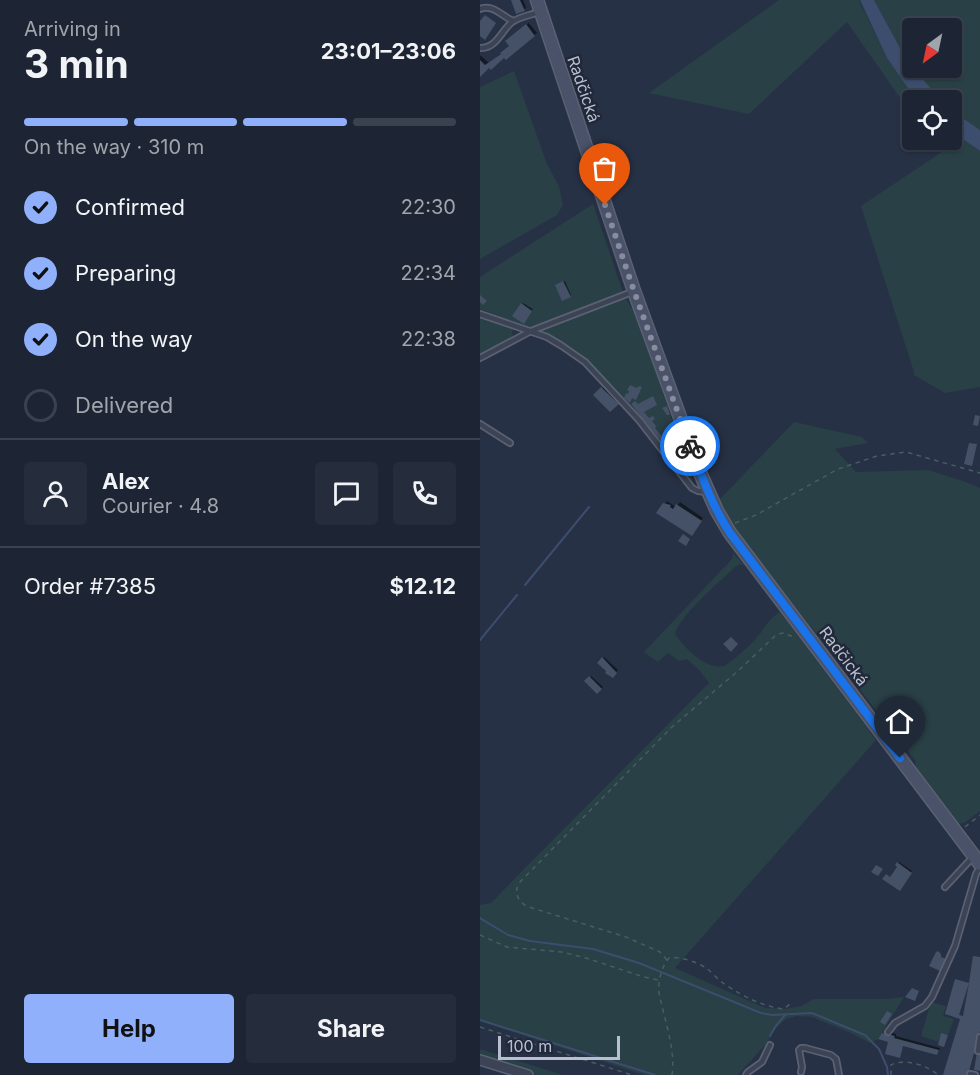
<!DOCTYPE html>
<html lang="en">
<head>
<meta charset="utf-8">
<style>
  body { margin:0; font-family:Inter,sans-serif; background:#252d3c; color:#f1f3f6; height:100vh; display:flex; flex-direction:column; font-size:22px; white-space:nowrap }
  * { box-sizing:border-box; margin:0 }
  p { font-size:20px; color:#a0a5ac }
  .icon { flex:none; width:33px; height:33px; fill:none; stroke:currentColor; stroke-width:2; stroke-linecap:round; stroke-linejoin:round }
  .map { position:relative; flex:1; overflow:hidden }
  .drawer { display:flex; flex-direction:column; background:#1d2534; width:480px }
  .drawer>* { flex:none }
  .needle { width:39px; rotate:213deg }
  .fabs { position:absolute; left:422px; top:18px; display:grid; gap:12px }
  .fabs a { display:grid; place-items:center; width:60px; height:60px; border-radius:6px; background:#1d2534; box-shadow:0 2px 4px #0004,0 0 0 2px #3b424f; font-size:30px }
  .scale { position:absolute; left:18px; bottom:15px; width:122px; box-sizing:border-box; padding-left:6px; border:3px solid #b9bfce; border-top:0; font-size:16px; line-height:21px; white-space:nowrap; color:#b9bfce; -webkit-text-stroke:4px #20283a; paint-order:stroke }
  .pin { position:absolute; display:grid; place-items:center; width:51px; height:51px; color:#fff; margin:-62px -26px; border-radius:50% 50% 50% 0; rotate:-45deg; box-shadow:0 0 6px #0007 }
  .pin .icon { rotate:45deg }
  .courier { position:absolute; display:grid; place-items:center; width:60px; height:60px; margin:-30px; border:4px solid #1a73e8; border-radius:50%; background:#fff; color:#222; box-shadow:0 2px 8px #0007 }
  .head em { font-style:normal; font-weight:700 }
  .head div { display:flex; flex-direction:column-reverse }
  .head { display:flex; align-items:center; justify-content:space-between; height:102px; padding:0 24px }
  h1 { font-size:39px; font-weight:700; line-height:45px }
  .bar { display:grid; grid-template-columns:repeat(4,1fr); gap:9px 6px; align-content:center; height:72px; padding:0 24px }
  .bar i { height:8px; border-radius:4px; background:#3b424f }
  .bar .on { background:#90b0fc }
  .bar p { grid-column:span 4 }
  .line { display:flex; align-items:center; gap:15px; padding:0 24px; border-top:2px solid #3b424f }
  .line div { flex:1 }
  .round { display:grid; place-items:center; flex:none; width:63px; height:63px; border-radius:6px; background:#252d3c }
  ol { padding:0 24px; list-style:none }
  li { display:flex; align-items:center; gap:18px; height:66px }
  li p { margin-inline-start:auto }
  li .icon { padding:6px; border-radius:50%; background:#90b0fc; color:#111; stroke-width:4 }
  li:last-child { color:#a0a5ac }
  li i { width:33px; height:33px; border:3px solid #3b424f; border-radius:50% }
  .primary-button { display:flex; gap:12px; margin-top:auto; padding:12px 24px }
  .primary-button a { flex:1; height:69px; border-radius:6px; background:#90b0fc; color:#111; font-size:24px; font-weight:700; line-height:69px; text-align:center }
  .primary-button a+a { background:#252d3c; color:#f1f3f6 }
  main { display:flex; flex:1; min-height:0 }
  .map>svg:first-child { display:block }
  .green { fill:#294046; fill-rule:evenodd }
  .water { fill:#3c4d6e }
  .shadow { fill:#0007 }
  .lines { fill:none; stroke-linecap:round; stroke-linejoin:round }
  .stream { stroke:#3c4d6e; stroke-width:2 }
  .building { fill:#455167; fill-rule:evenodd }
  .lane-casing { stroke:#5a6172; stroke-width:8 }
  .street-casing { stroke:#5a6172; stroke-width:12 }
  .secondary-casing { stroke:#5a6172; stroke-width:15 }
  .path { stroke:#475d62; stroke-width:1.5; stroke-dasharray:4.5 4.5; stroke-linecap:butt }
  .lane { stroke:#3b4354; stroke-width:4.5 }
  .street { stroke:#3b4354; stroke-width:9 }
  .secondary { stroke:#495268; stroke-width:12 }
  .done { stroke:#868d9e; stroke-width:6; stroke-dasharray:0 10.8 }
  .route { stroke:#1a73e8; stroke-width:8 }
  .labels { text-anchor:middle; stroke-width:5; stroke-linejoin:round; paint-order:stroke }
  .street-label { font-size:16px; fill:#b9bfce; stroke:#20283a }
</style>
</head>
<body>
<main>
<section class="drawer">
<div class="head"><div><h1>3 min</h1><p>Arriving in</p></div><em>23:01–23:06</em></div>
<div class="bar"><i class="on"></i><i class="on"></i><i class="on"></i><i></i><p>On the way · 310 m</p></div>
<ol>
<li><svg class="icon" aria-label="check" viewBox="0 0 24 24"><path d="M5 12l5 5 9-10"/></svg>Confirmed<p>22:30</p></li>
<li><svg class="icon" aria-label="check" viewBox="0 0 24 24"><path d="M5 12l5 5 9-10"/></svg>Preparing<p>22:34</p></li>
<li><svg class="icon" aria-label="check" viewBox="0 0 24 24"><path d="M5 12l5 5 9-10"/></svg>On the way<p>22:38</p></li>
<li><i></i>Delivered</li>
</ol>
<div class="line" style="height:108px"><a class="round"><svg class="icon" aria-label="person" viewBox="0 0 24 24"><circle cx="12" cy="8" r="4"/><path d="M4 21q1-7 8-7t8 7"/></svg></a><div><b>Alex</b><p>Courier · 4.8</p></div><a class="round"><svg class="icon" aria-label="chat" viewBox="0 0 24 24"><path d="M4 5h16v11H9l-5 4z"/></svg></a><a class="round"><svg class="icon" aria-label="phone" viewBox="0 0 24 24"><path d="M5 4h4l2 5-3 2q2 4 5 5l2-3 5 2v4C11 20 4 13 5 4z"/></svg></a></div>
<div class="line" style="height:78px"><div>Order #7385</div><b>$12.12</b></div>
<div class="primary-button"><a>Help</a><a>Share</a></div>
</section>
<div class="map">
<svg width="500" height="1075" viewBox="0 0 500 1075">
  <rect width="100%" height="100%" fill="#273145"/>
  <g class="green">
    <polygon points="299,0 379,0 407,58 438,100 432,100 432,115 367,22 269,114 169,93"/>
    <path d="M 394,0 L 500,0 L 500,130 L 471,110 L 471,100 L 461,100 L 427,61 ZM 432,28 L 471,28 L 471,68 L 432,68 Z"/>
    <polygon points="34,71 67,164 79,186 83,205 77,215 0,259 0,87"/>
    <polygon points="471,131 500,151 500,387 465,393 434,375 434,372 381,206 465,150 455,140 471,140"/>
    <polygon points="113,204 145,298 156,314 213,481 212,482 151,404 100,354 61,332 0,309 0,277"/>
    <polygon points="0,316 32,327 33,338 0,355"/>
    <path d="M 314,422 L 382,437 L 388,443 L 355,449 L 376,472 L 448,470 L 483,481 L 500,488 L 500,811 L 484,823 L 478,824 C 463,807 437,783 435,760 L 261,537 L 239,500 Z"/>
    <path d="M 253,553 L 264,565 L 260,564 L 255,567 C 241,581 198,617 195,634 C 204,647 225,670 243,666 C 249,665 274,642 278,636 C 285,628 290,617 300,612 L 396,740 L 195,968 L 285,1008 L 305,1009 L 321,1006 L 334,999 L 405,999 L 424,997 L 398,1039 L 390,1043 L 371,1033 L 332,1017 L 316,1016 L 306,1019 L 297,1027 L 285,1045 L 258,1075 L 164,1075 L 0,1021 L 0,905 L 11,903 L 42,871 L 229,683 L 220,671 L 207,659 L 199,661 L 188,653 L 178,662 L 164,652 L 252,559 Z"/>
    <polygon points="451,1002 466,1006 463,1016 474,1019 468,1035 461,1034 458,1042 441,1036"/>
    <polygon points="0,1049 83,1075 57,1075 0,1058"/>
  </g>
  <g class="water">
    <polygon points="380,0 394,0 427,61 461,100 438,100 435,98 407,58"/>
    <polygon points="471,110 500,130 500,151 471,131"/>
  </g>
  <g class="shadow">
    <polygon points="32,0 43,0 46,7 44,10"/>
    <polygon points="49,23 57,33 26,58 25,56 9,66 0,75 0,55 9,63 31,46 30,38"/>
    <polygon points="85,281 91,295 90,296 78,284"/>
    <polygon points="43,303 53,309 45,320 42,304"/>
    <polygon points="124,387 139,402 130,410 115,395"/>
    <polygon points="187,501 196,507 200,502 223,518 214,532 185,504"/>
    <polygon points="124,657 138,670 133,676 119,663"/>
    <polygon points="111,676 123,687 117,692 106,681"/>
    <polygon points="419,862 432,871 419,889 411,878 419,866 417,865"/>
    <polygon points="406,1031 416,1034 416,1036 460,1048 459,1051 457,1054 423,1044 410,1043 403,1034"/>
  </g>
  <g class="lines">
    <g class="stream">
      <polyline points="45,585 109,507"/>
      <polyline points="0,640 37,595"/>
      <polyline points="0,918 28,935 50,941 113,949 159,963 281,1013 292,1015 332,1013 385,1035 399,1049 407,1067 408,1075"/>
      <polyline points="0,1020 175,1075"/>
      <polyline points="290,1036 295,1027 305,1015"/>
    </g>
  </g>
  <g class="building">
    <polygon points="31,0 40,0 45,11 36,14"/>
    <polygon points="5,15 16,23 5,40 0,36 0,21"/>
    <polygon points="46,24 55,36 26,60 24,58 11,70 9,68 0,77 0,60 5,65 21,54 20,53 29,46 25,41"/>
    <polygon points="83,281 91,297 82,301 75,285"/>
    <polygon points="0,295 7,301 3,305 0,302"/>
    <polygon points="41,303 52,311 44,324 32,316"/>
    <polygon points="150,385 157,388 159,386 162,387 156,400 152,398 150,403 144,398 146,393 148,394 149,391 147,390"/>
    <polygon points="121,387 139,404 130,412 113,395"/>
    <polygon points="173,396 177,405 164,412 169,418 173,416 175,419 172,421 176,426 175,428 183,438 180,440 151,404 155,401 158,404"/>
    <polygon points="187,406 190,415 187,415 182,408"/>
    <polygon points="495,415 500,416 498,426 493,425"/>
    <polygon points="184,439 189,446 186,449 181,442"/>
    <polygon points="489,443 497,444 492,466 484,464"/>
    <polygon points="183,503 191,505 190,507 193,509 196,504 222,521 212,536 176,513"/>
    <polygon points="203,534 210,539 206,546 198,541"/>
    <polygon points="251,637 258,644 251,652 243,644"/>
    <polygon points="122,657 137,673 133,678 125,673 126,671 117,663"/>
    <polygon points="109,676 122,689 117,694 104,681"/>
    <polygon points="417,862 432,873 420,891 402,879 406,874 410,877 417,867 415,865"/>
    <polygon points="396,865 403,869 398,876 391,872"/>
    <polygon points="458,951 461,954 461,957 466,959 460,971 449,966 456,952"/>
    <path d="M 493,956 L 500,957 L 500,1031 L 488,1075 L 463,1075 L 480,1019 L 465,1014 L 475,979 L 489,983 ZM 489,983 L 483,1016 L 479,1015 Z"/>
    <polygon points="432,988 439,991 435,1001 425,997"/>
    <polygon points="407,1011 412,1014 405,1025 400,1022"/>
    <polygon points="402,1033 415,1036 414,1038 459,1050 457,1055 423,1046 420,1058 405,1054 408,1042 398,1039"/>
    <polygon points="461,1033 468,1035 464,1047 458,1045"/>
    <polygon points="497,1052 500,1053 500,1071 494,1070"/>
  </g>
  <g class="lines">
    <defs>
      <g id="lane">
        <path d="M 0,9 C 13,4 22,16 33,21"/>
        <path d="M 0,48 C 16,49 21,31 32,22 C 39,17 51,15 59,12"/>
        <polyline points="0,314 67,337 82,346 105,362 159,420 212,488 218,491 227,492"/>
        <polyline points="0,358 51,331 152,292"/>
        <polyline points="0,424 30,443"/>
        <polyline points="465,887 492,858"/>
        <polyline points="408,1032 415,1023 445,1006 452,997 475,946 496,874 500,867"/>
        <polyline points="498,1051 500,1037"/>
        <polyline points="321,1072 322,1067 319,1050 321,1048 325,1048 351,1055 356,1059 359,1075"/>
        <polyline points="490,1074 495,1075"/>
        <polyline points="266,1075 268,1072 282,1062 290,1045"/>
      </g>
      <polyline id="street" points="0,1060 48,1075"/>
      <polyline id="secondary" points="57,0 154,291 221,475 237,511 250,533 500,864"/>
    </defs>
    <use href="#lane" class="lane-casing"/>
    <use href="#street" class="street-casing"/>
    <use href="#secondary" class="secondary-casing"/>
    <g class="path">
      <polyline points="255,523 276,515 358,469 397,456 426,452 500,473"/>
      <polyline points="485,827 500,815"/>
      <polyline points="0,935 27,947 82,952 106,958 164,977 178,980"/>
      <path d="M 187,960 L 180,952 L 146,937 L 46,906 C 37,899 34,893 39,883 L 193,726 L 258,671 L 296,635 L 303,633 L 311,636 L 315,634"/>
      <polyline points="0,1027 152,1075"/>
      <path d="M 192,1075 C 196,1051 184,1018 179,993 C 178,981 181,967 189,958 C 200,956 217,962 226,968 C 232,972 237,979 243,983 C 262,996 281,1006 304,1009 L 310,1004"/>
      <path d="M 411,1075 L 411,1065 C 424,1058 447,1065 458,1075"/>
    </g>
    <use href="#lane" class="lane"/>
    <use href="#street" class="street"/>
    <use href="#secondary" class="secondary"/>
  </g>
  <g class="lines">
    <polyline class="done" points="125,205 154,291 210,446"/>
    <path class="route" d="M 210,446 C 222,476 232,506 250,533 L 420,758"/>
  </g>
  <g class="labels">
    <g class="street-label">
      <text transform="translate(104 89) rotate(71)" y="6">Radčická</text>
      <text transform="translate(364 656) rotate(53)" y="6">Radčická</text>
    </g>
  </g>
</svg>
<div class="fabs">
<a><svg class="needle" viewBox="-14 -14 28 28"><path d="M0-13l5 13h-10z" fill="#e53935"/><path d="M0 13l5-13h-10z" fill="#a0a5ac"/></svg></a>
<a><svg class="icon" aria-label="locate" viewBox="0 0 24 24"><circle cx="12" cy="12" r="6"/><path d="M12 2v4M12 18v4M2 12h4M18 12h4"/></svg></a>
</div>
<div class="scale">100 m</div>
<div class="pin" style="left:125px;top:205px;background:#ea580c"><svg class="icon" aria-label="bag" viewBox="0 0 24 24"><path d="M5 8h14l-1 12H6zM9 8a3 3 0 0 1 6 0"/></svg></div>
<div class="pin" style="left:420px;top:758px;background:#1f2937"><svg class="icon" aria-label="home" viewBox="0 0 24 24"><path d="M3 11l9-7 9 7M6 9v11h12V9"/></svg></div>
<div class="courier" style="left:210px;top:446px"><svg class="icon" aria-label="bike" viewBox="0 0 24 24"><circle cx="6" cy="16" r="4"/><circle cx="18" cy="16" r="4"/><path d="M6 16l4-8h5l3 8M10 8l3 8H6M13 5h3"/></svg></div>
</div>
</main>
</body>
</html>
